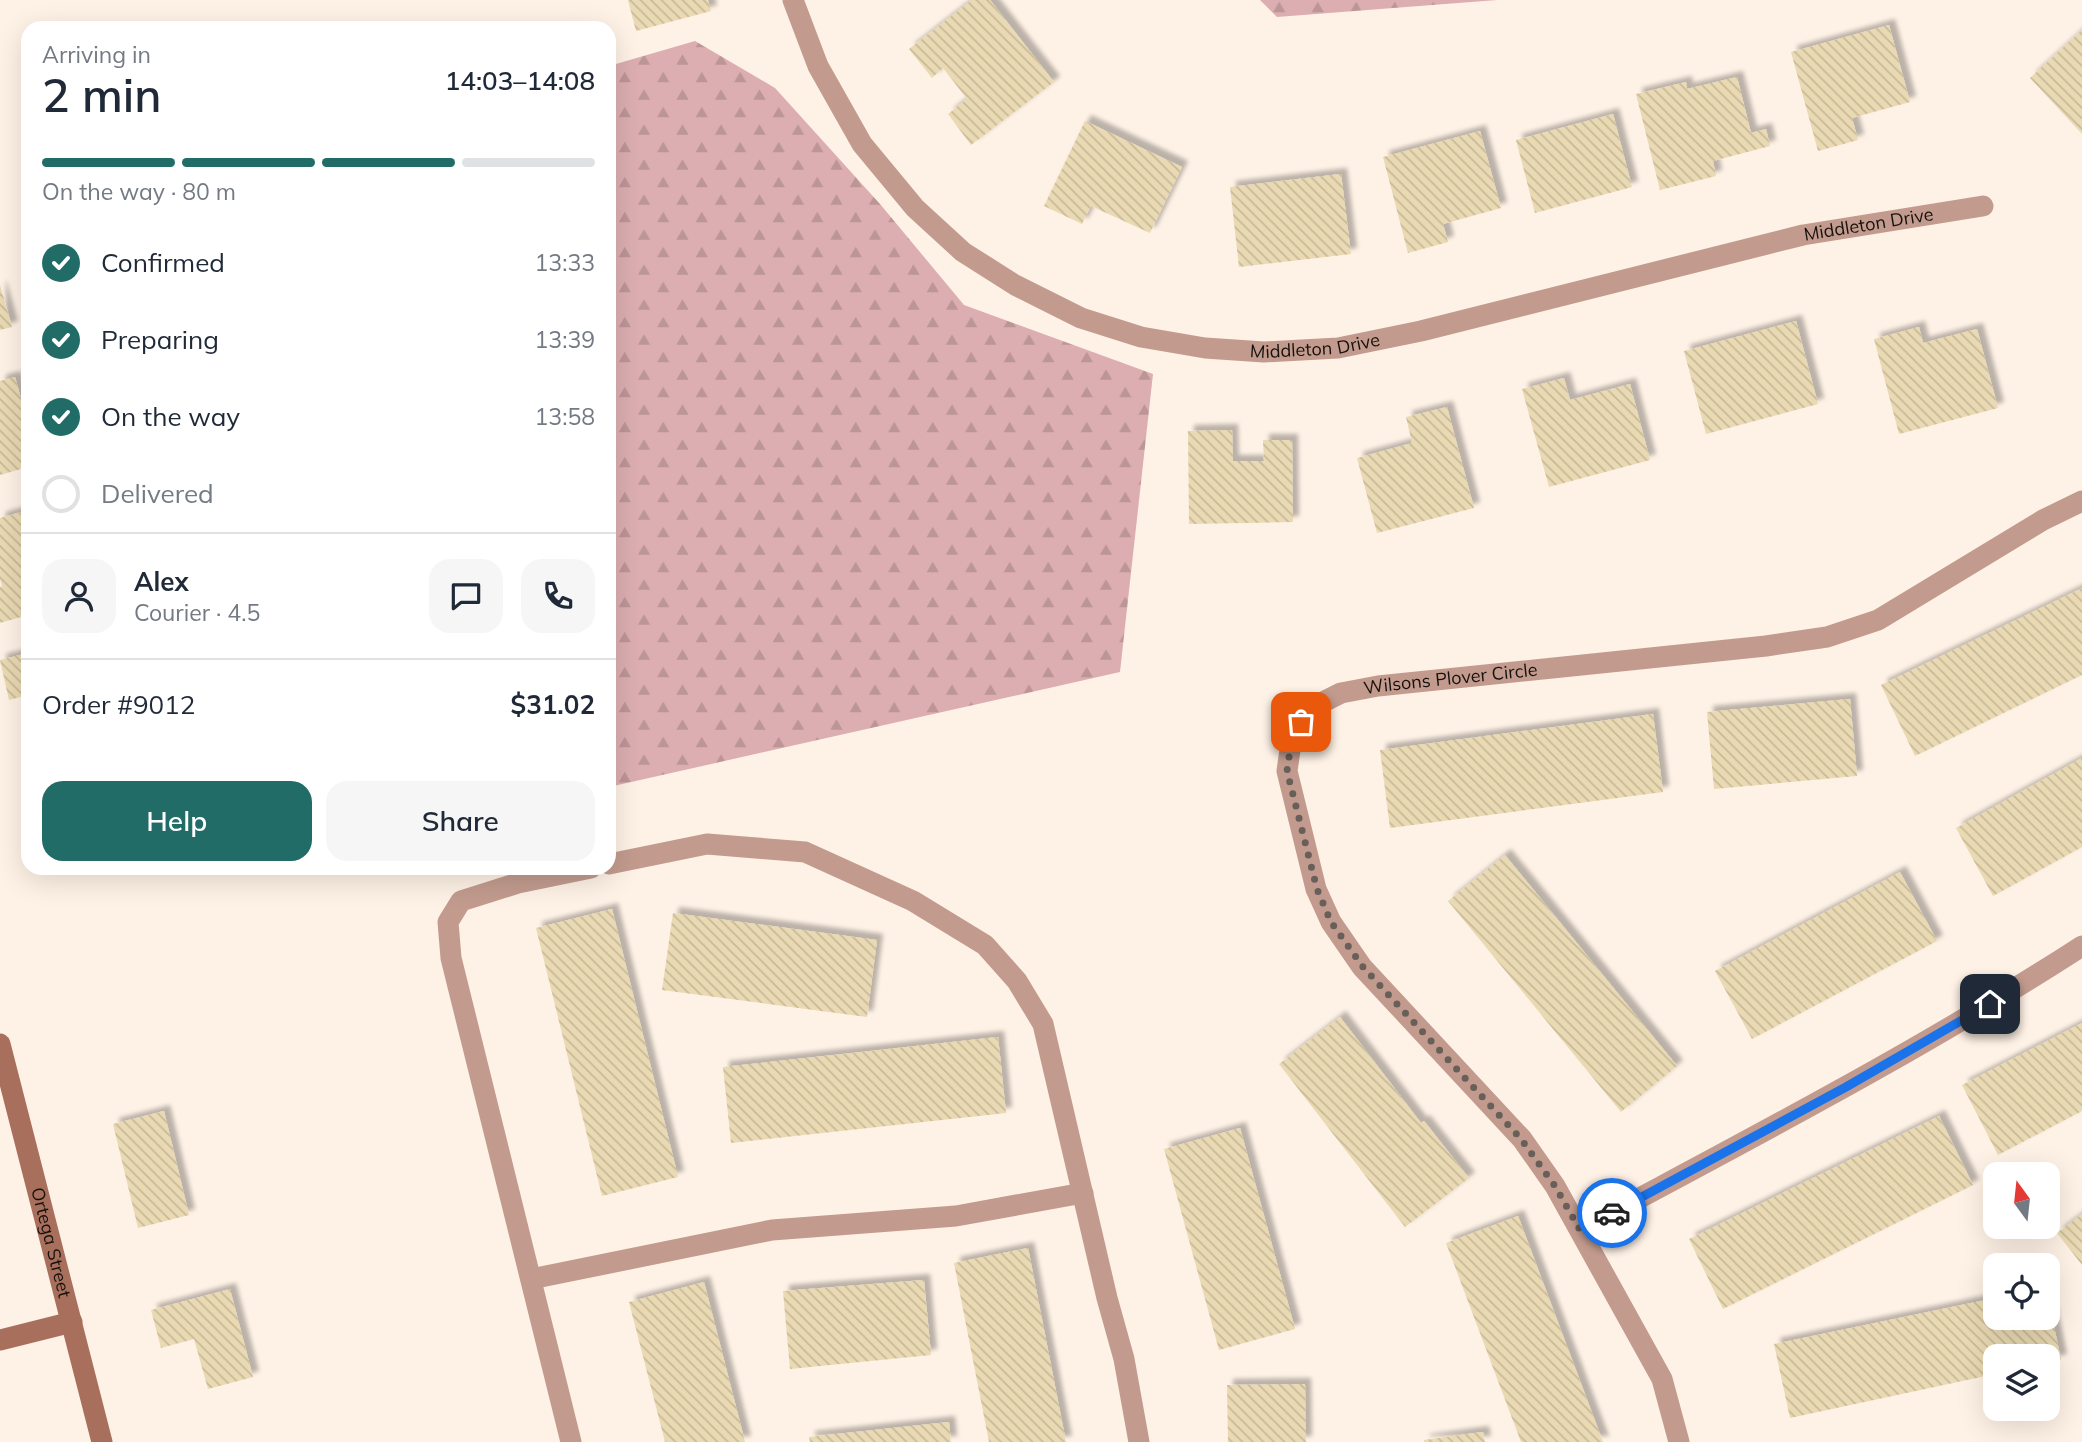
<!DOCTYPE html>
<html lang="en">
<head>
<meta charset="utf-8">
<style>
  body { margin:0; font-family:Mulish,sans-serif; background:#f6f6f7; color:#1f2937; height:100vh; display:flex; flex-direction:column; font-size:26px; white-space:nowrap }
  * { box-sizing:border-box; margin:0 }
  p { font-size:23px; color:#747a83 }
  .icon { flex:none; width:38px; height:38px; fill:none; stroke:currentColor; stroke-width:2; stroke-linecap:round; stroke-linejoin:round }
  .map { position:relative; flex:1; overflow:hidden }
  .drawer { position:absolute; left:21px; top:21px; width:595px; height:854px; display:flex; flex-direction:column; background:#fff; border-radius:21px; box-shadow:0 7px 28px #0002 }
  .drawer>* { flex:none }
  .needle { width:46px; rotate:345deg }
  .fabs { position:absolute; left:1983px; top:1162px; display:grid; gap:14px }
  .fabs a { display:grid; place-items:center; width:77px; height:77px; border-radius:14px; background:#fff; box-shadow:0 7px 28px #0002; font-size:35px }
  .pin { position:absolute; display:grid; place-items:center; width:60px; height:60px; color:#fff; margin:-30px; border-radius:14px; box-shadow:0 4px 10px #0006 }
  .courier { position:absolute; display:grid; place-items:center; width:70px; height:70px; margin:-35px; border:5px solid #1a73e8; border-radius:50%; background:#fff; color:#222; box-shadow:0 2px 9px #0007 }
  .headline em { font-style:normal; font-weight:600 }
  .headline div { display:flex; flex-direction:column-reverse }
  .headline { display:flex; align-items:center; justify-content:space-between; height:119px; padding:0 21px }
  h1 { font-size:46px; font-weight:600; line-height:52px }
  .bar { display:grid; grid-template-columns:repeat(4,1fr); gap:10px 7px; align-content:center; height:84px; padding:0 21px }
  .bar i { height:9px; border-radius:5px; background:#e0e1e3 }
  .bar .on { background:#216c67 }
  .bar p { grid-column:span 4 }
  .line { display:flex; align-items:center; gap:18px; padding:0 21px; border-top:2px solid #e0e1e3 }
  .line div { flex:1 }
  .round { display:grid; place-items:center; flex:none; width:74px; height:74px; border-radius:21px; background:#f6f6f7 }
  ol { padding:0 21px; list-style:none }
  li { display:flex; align-items:center; gap:21px; height:77px }
  li p { margin-inline-start:auto }
  li .icon { padding:7px; border-radius:50%; background:#216c67; color:#fff; stroke-width:4 }
  li:last-child { color:#747a83 }
  li i { width:38px; height:38px; border:4px solid #e0e1e3; border-radius:50% }
  .primary-button { display:flex; gap:14px; margin-top:auto; padding:14px 21px }
  .primary-button a { flex:1; height:80px; border-radius:21px; background:#216c67; color:#fff; font-size:28px; font-weight:600; line-height:80px; text-align:center }
  .primary-button a+a { background:#f6f6f7; color:#1f2937 }
  .map>svg:first-child { display:block }
  .forest { fill:url(#forest-firs) }
  .building { fill:url(#building-back-hatch); filter:url(#shadow) }
  .lines { fill:none; stroke-linecap:round; stroke-linejoin:round }
  .street { stroke:#c29b8e; stroke-width:21 }
  .secondary { stroke:#a86f5d; stroke-width:21 }
  .done { stroke:#685f59; stroke-width:7; stroke-dasharray:0 12.6 }
  .route { stroke:#1a73e8; stroke-width:9 }
  .labels { text-anchor:middle; stroke-width:5; stroke-linejoin:round; paint-order:stroke }
  .street-label { font-size:18px; fill:#17110d; stroke:#fff }
</style>
</head>
<body>
<div class="map">
<svg width="2082" height="1442" viewBox="0 0 2082 1442">
  <defs>
    <pattern id="forest-firs" width="22" height="20" patternUnits="userSpaceOnUse" patternTransform="scale(1.75)"><rect width="22" height="20" fill="#dcaeb1"/><path d="M5 1l3.5 6h-7zM16 11l3.5 6h-7z" fill="#bc9597"/></pattern>
    <pattern id="building-back-hatch" width="6" height="6" patternUnits="userSpaceOnUse" patternTransform="scale(1.75)"><rect width="6" height="6" fill="#eadab3"/><path d="M-1 5l2 2M0 0l6 6M5-1l2 2" fill="none" stroke="#c8ba99"/></pattern>
    <filter id="shadow"><feDropShadow dx="6" dy="-6" stdDeviation="2" flood-color="#0004"/></filter>
  </defs>
  <rect width="100%" height="100%" fill="#fef1e5"/>
  <g class="forest">
    <polygon points="1260,0 1497,0 1277,17"/>
    <polygon points="695,41 775,88 880,204 964,305 1153,374 1120,672 609,787 609,91 612,80 609,74 609,66"/>
  </g>
  <g class="building">
    <polygon points="628,0 708,0 711,11 636,31"/>
    <polygon points="972,0 990,0 1054,82 971,145 948,114 967,99 943,68 932,78 909,49"/>
    <polygon points="1889,25 1910,102 1852,118 1858,140 1818,151 1791,52"/>
    <polygon points="2082,30 2082,134 2030,78"/>
    <polygon points="1737,77 1751,133 1766,129 1770,146 1713,161 1716,176 1660,190 1636,94 1686,82 1687,89"/>
    <polygon points="1613,114 1632,187 1535,213 1516,140"/>
    <polygon points="1085,121 1182,167 1150,233 1091,206 1082,224 1044,206"/>
    <polygon points="1480,131 1501,208 1443,224 1448,242 1408,253 1383,157"/>
    <polygon points="1341,174 1351,254 1239,267 1230,187"/>
    <polygon points="0,285 12,327 0,330"/>
    <polygon points="1796,321 1818,404 1706,434 1684,351"/>
    <polygon points="1919,327 1923,343 1977,329 1998,408 1899,434 1874,339"/>
    <polygon points="15,377 28,424 28,467 0,475 0,381"/>
    <polygon points="1564,378 1570,400 1630,384 1650,460 1549,487 1522,389"/>
    <polygon points="1447,407 1474,508 1377,533 1357,458 1412,443 1406,417"/>
    <polygon points="1232,430 1233,461 1264,461 1263,440 1292,440 1293,522 1189,524 1188,431"/>
    <polygon points="28,510 28,615 0,623 0,587 2,586 0,579 0,518"/>
    <polygon points="2082,588 2082,675 1915,756 1881,685"/>
    <polygon points="28,653 28,695 9,700 0,660"/>
    <polygon points="1850,699 1857,776 1714,789 1707,712"/>
    <polygon points="1653,714 1663,792 1390,828 1380,750"/>
    <polygon points="2082,758 2082,847 1993,896 1956,828"/>
    <polygon points="1505,855 1677,1066 1621,1112 1448,901"/>
    <polygon points="1900,872 1937,941 1752,1039 1715,971"/>
    <polygon points="612,909 678,1177 602,1196 536,928"/>
    <polygon points="673,913 877,940 867,1017 662,990"/>
    <polygon points="1340,1017 1421,1123 1424,1121 1469,1178 1405,1227 1279,1064"/>
    <polygon points="2082,1023 2082,1111 1998,1155 1962,1085"/>
    <polygon points="998,1037 1006,1113 731,1143 723,1067"/>
    <polygon points="164,1111 189,1215 138,1228 113,1124"/>
    <polygon points="1939,1116 1973,1185 1723,1309 1689,1239"/>
    <polygon points="1240,1128 1295,1329 1219,1350 1164,1149"/>
    <polygon points="2082,1214 2082,1265 2057,1233"/>
    <polygon points="1518,1216 1603,1442 1521,1442 1446,1243"/>
    <polygon points="1028,1248 1066,1442 989,1442 954,1263"/>
    <polygon points="924,1280 931,1355 790,1369 783,1291"/>
    <polygon points="704,1282 745,1442 665,1442 629,1302"/>
    <polygon points="230,1289 253,1377 208,1389 194,1339 161,1348 151,1310"/>
    <polygon points="1995,1298 1995,1318 2048,1318 2049,1302 2061,1360 2048,1363 2048,1356 1995,1356 1995,1374 1790,1418 1774,1344"/>
    <polygon points="1305,1384 1306,1442 1228,1442 1227,1385"/>
    <polygon points="949,1422 951,1442 810,1442 809,1437"/>
    <polygon points="1483,1432 1485,1442 1424,1442 1424,1440"/>
  </g>
  <g class="lines">
    <g class="street">
      <path id="s1" d="M 793,0 L 818,66 L 862,144 L 915,208 L 963,252 L 1015,285 L 1081,318 L 1141,337 L 1205,348 L 1264,352 L 1338,348 L 1421,331 L 1803,235 L 1983,206"/>
      <polyline points="609,864 707,844 805,852 913,901 985,945 1017,981 1043,1024 1107,1298 1124,1359 1139,1442"/>
      <path d="M 1580,1230 C 1749,1139 1920,1051 2082,946"/>
      <polyline points="531,1279 772,1230 956,1216 1083,1193"/>
      <polyline points="571,1442 451,958 448,922 461,901 518,883 591,868"/>
      <path id="s2" d="M 1679,1442 L 1662,1379 L 1555,1186 L 1522,1139 L 1362,967 L 1331,922 L 1316,889 L 1287,771 L 1292,736 L 1311,708 L 1341,693 L 1378,686 L 1766,646 L 1827,637 L 1878,620 L 2043,520 L 2082,501"/>
    </g>
    <g class="secondary">
      <path id="s3" d="M 0,1044 L 102,1442"/>
      <polyline points="0,1340 72,1322"/>
    </g>
  </g>
  <g class="lines">
    <polyline class="done" points="1301,722 1292,736 1287,771 1317,889 1331,922 1363,967 1521,1139 1555,1186 1580,1230 1612,1213"/>
    <polyline class="route" points="1612,1213 1846,1087 1990,1004"/>
  </g>
  <g class="labels">
    <g class="street-label">
      <text dy="6" stroke="none"><textPath href="#s1" startOffset="1250">Middleton Drive</textPath></text>
      <text dy="6" stroke="none"><textPath href="#s1" startOffset="682">Middleton Drive</textPath></text>
      <text dy="6" stroke="none"><textPath href="#s2" startOffset="1004">Wilsons Plover Circle</textPath></text>
      <text dy="6" stroke="none"><textPath href="#s3" startOffset="205">Ortega Street</textPath></text>
    </g>
  </g>
</svg>
<div class="fabs">
<a><svg class="needle" viewBox="-14 -14 28 28"><path d="M0-13l5 13h-10z" fill="#e53935"/><path d="M0 13l5-13h-10z" fill="#747a83"/></svg></a>
<a><svg class="icon" aria-label="locate" viewBox="0 0 24 24"><circle cx="12" cy="12" r="6"/><path d="M12 2v4M12 18v4M2 12h4M18 12h4"/></svg></a>
<a><svg class="icon" aria-label="layers" viewBox="0 0 24 24"><path d="M12 4l9 5-9 5-9-5zM3 14l9 5 9-5"/></svg></a>
</div>
<div class="pin" style="left:1301px;top:722px;background:#ea580c"><svg class="icon" aria-label="bag" viewBox="0 0 24 24"><path d="M5 8h14l-1 12H6zM9 8a3 3 0 0 1 6 0"/></svg></div>
<div class="pin" style="left:1990px;top:1004px;background:#1f2937"><svg class="icon" aria-label="home" viewBox="0 0 24 24"><path d="M3 11l9-7 9 7M6 9v11h12V9"/></svg></div>
<div class="courier" style="left:1612px;top:1213px"><svg class="icon" aria-label="car" viewBox="0 0 24 24"><path d="M5 17H2v-5l4-1 3-4h7l3 4 3 1v5h-3M9 17h6M6 11h13"/><circle cx="7" cy="17" r="2"/><circle cx="17" cy="17" r="2"/></svg></div>
<section class="drawer">
<div class="headline"><div><h1>2 min</h1><p>Arriving in</p></div><em>14:03–14:08</em></div>
<div class="bar"><i class="on"></i><i class="on"></i><i class="on"></i><i></i><p>On the way · 80 m</p></div>
<ol>
<li><svg class="icon" aria-label="check" viewBox="0 0 24 24"><path d="M5 12l5 5 9-10"/></svg>Confirmed<p>13:33</p></li>
<li><svg class="icon" aria-label="check" viewBox="0 0 24 24"><path d="M5 12l5 5 9-10"/></svg>Preparing<p>13:39</p></li>
<li><svg class="icon" aria-label="check" viewBox="0 0 24 24"><path d="M5 12l5 5 9-10"/></svg>On the way<p>13:58</p></li>
<li><i></i>Delivered</li>
</ol>
<div class="line" style="height:126px"><a class="round"><svg class="icon" aria-label="person" viewBox="0 0 24 24"><circle cx="12" cy="8" r="4"/><path d="M4 21q1-7 8-7t8 7"/></svg></a><div><b>Alex</b><p>Courier · 4.5</p></div><a class="round"><svg class="icon" aria-label="chat" viewBox="0 0 24 24"><path d="M4 5h16v11H9l-5 4z"/></svg></a><a class="round"><svg class="icon" aria-label="phone" viewBox="0 0 24 24"><path d="M5 4h4l2 5-3 2q2 4 5 5l2-3 5 2v4C11 20 4 13 5 4z"/></svg></a></div>
<div class="line" style="height:91px"><div>Order #9012</div><b>$31.02</b></div>
<div class="primary-button"><a>Help</a><a>Share</a></div>
</section>
</div>
</body>
</html>
